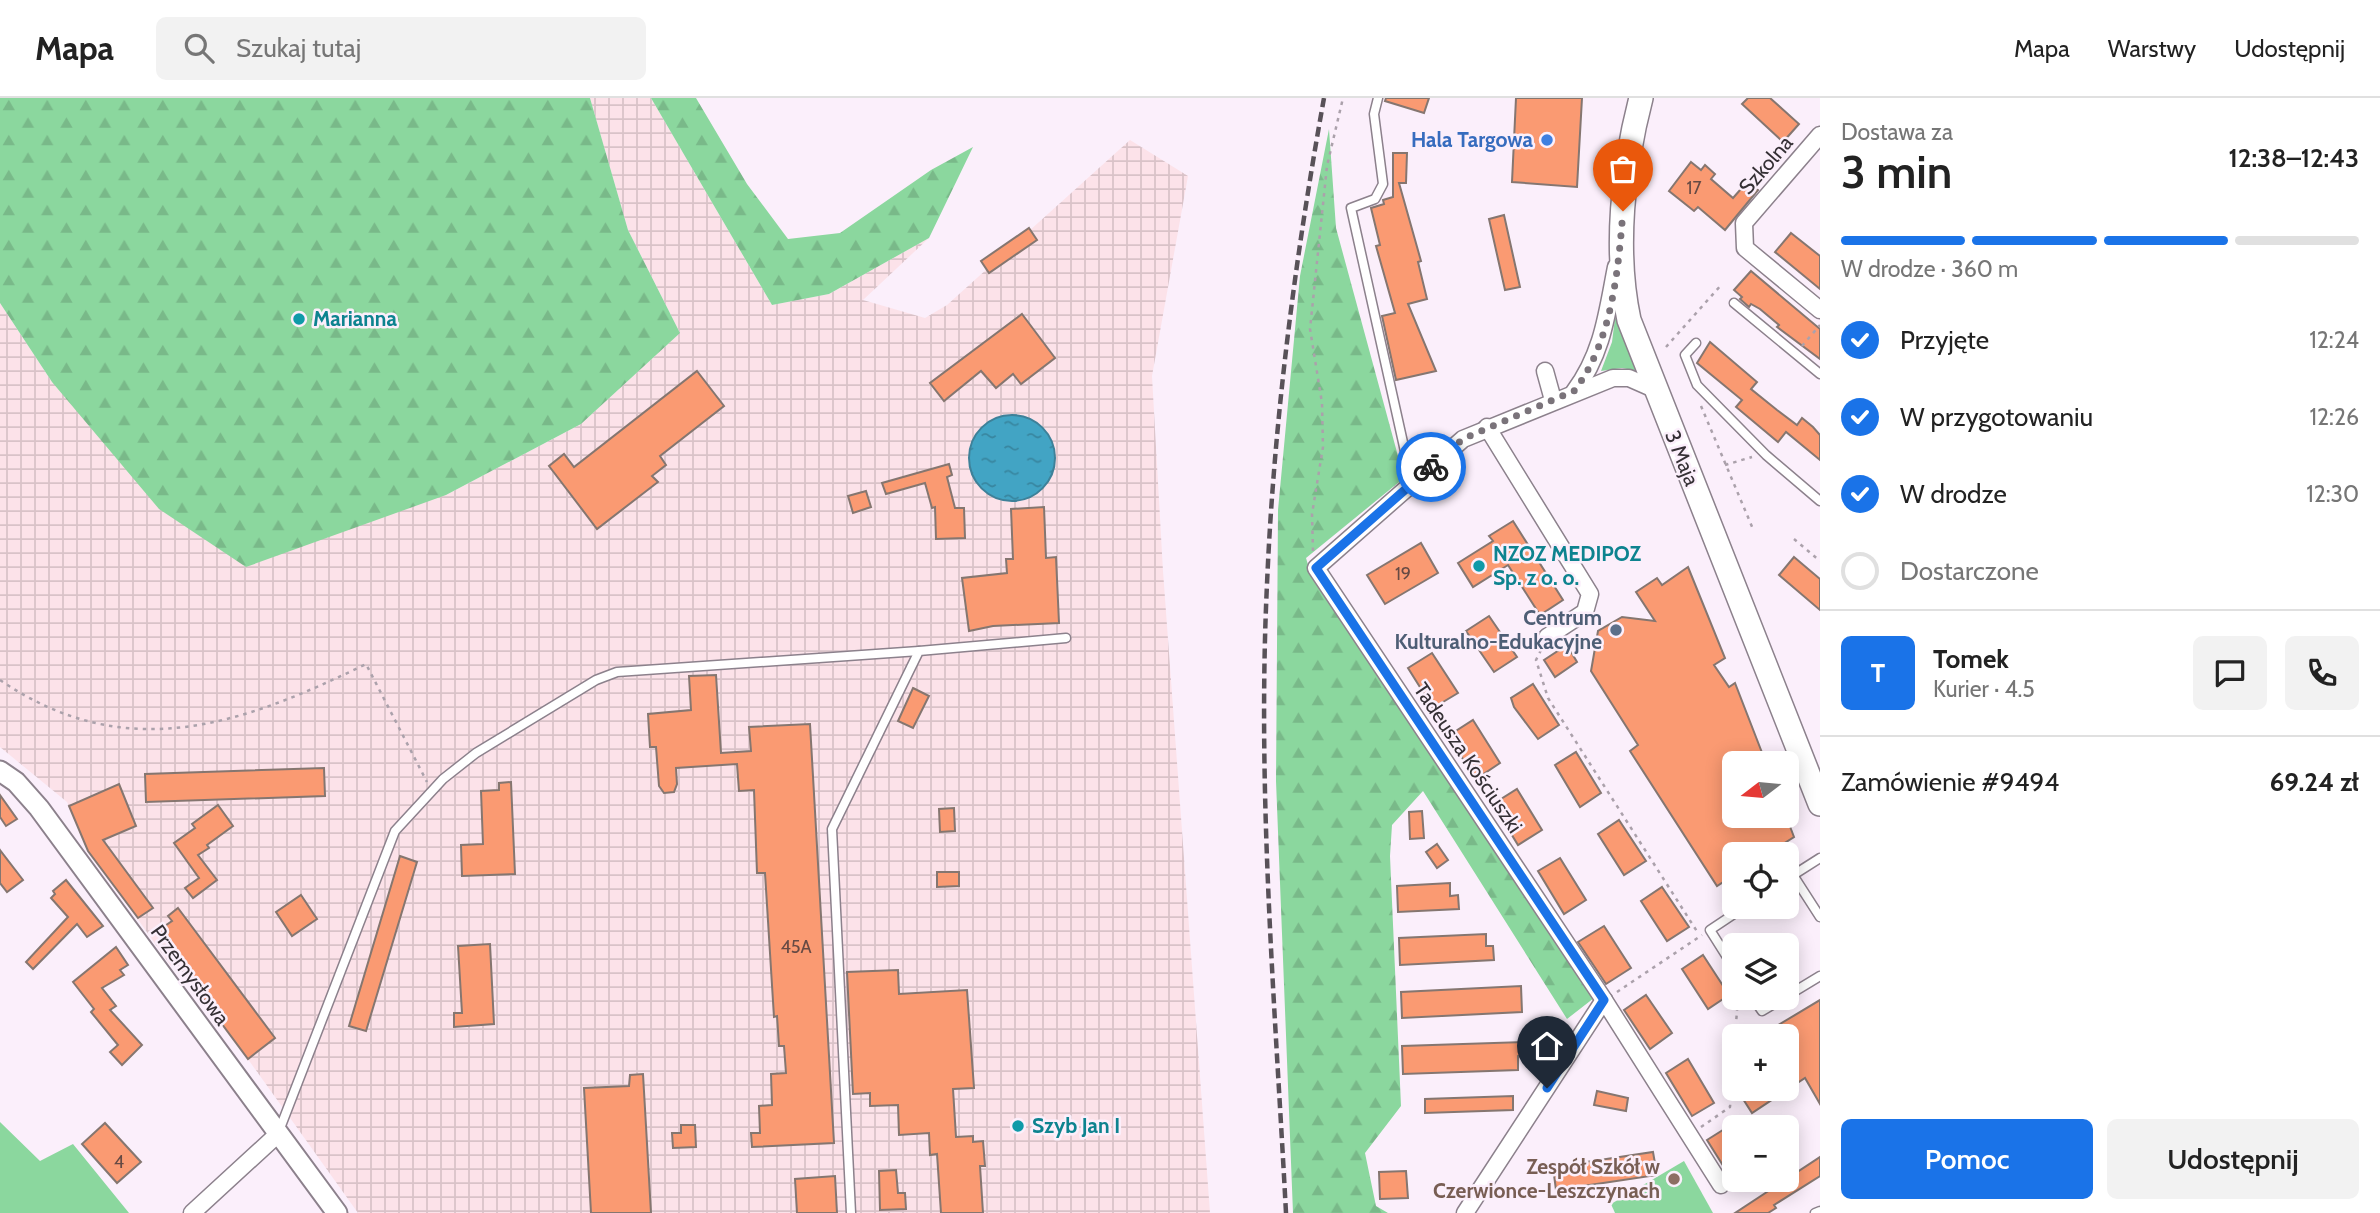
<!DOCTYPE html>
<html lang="pl">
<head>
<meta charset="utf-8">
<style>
  body { margin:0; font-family:Cabin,sans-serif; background:#f2f2f2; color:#222; height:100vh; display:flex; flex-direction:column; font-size:26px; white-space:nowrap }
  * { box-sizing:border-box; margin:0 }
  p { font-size:23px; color:#767676 }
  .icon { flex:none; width:38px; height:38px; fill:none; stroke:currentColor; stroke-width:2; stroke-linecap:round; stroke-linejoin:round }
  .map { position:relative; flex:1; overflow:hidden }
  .sheet { display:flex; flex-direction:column; background:#fff; width:560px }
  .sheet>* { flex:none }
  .needle { width:46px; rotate:254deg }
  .fabs { position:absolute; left:1722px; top:653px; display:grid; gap:14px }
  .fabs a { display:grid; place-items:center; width:77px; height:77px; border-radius:10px; background:#fff; box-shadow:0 4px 18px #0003; font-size:35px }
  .pin { position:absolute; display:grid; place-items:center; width:60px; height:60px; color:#fff; margin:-72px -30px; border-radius:50% 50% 50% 0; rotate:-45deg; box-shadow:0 0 7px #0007 }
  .pin .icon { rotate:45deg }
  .courier { position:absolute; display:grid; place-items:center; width:70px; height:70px; margin:-35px; border:5px solid #1a73e8; border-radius:50%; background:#fff; color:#222; box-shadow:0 2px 9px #0007 }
  .head em { font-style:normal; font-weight:600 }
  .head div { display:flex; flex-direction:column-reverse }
  .head { display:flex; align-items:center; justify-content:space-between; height:119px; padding:0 21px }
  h1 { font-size:46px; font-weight:600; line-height:52px }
  .bar { display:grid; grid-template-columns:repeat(4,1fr); gap:10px 7px; align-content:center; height:84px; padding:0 21px }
  .bar i { height:9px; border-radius:5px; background:#e0e0e0 }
  .bar .active { background:#1a73e8 }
  .bar p { grid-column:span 4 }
  .line { display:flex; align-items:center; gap:18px; padding:0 21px; border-top:2px solid #e0e0e0 }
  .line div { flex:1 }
  .round { display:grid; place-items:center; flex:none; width:74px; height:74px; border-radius:10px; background:#f2f2f2 }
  ol { padding:0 21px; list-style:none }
  li { display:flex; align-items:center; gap:21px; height:77px }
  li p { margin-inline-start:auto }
  li .icon { padding:7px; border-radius:50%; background:#1a73e8; color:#fff; stroke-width:4 }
  li:last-child { color:#767676 }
  li i { width:38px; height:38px; border:4px solid #e0e0e0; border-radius:50% }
  .button { display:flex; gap:14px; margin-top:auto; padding:14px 21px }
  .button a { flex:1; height:80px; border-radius:10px; background:#1a73e8; color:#fff; font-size:28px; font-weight:600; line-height:80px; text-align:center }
  .button a+a { background:#f2f2f2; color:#222 }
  header { display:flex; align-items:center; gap:42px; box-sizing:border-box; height:98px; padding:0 35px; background:#fff; border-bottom:2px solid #e0e0e0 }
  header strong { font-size:33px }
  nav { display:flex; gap:38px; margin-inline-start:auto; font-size:24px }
  .search { width:490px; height:63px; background:#f2f2f2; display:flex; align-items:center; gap:18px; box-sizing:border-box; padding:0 24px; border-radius:10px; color:#767676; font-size:26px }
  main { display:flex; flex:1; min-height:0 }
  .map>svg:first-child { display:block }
  .industrial { fill:url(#industrial-grid) }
  .grass { fill:#8bd79e }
  .forest { fill:url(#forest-firs) }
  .water { fill:url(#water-ripples); stroke:#3e8199; stroke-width:2 }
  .building { fill:#fa9a72; stroke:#857670; stroke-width:2 }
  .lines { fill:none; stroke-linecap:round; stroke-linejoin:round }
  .service-casing { stroke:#8c818c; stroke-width:11 }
  .minor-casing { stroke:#8c818c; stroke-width:19 }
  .tertiary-casing { stroke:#8c818c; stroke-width:23 }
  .secondary-casing { stroke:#8c818c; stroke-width:26 }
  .path { stroke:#aba1ab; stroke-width:2.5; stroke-dasharray:3.5 5; stroke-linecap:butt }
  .service { stroke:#fff; stroke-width:8 }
  .minor { stroke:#fff; stroke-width:16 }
  .tertiary { stroke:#fff; stroke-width:19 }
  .secondary { stroke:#fff; stroke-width:23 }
  .rail { stroke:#585158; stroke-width:4.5; stroke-dasharray:10 5; stroke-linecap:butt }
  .done { stroke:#7a737a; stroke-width:7; stroke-dasharray:0 12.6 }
  .route { stroke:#1a73e8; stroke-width:9 }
  .shop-dot { fill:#3f7fe0; stroke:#fbeffb; stroke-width:2.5 }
  .culture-dot { fill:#0f9aa8; stroke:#fbeffb; stroke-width:2.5 }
  .service-dot { fill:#5c6f8a; stroke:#fbeffb; stroke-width:2.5 }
  .education-dot { fill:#8d6e63; stroke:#fbeffb; stroke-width:2.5 }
  .labels { text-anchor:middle; stroke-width:5; stroke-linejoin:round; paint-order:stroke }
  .number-label { font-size:18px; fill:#664a44 }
  .shop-label { font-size:21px; font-weight:bold; fill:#366cbe; stroke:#fbeffb; text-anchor:end }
  .street-label { font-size:21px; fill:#353035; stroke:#fbeffb }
  .culture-label { font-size:21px; font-weight:bold; fill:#0d838f; stroke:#fbeffb; text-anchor:start }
  .service-label { font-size:21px; font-weight:bold; fill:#4e5e75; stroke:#fbeffb; text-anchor:end }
  .education-label { font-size:21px; font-weight:bold; fill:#785e54; stroke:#fbeffb; text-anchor:end }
</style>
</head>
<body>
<header>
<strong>Mapa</strong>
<div class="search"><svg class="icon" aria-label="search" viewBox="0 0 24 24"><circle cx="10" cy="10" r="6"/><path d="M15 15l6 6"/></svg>Szukaj tutaj</div>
<nav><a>Mapa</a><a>Warstwy</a><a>Udostępnij</a></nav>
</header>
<main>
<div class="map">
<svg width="1820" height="1115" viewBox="0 0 1820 1115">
  <defs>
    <pattern id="industrial-grid" width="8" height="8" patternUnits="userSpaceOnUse" patternTransform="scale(1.75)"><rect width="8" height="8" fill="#fce2e9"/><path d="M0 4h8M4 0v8" fill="none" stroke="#d9c2c8"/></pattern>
    <pattern id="forest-firs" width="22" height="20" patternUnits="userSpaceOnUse" patternTransform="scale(1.75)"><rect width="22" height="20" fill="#8bd79e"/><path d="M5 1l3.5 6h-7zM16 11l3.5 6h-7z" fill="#79b989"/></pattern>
    <pattern id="water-ripples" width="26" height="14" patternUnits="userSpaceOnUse" patternTransform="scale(1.75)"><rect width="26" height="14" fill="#42a4c4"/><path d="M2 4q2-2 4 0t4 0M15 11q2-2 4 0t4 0" fill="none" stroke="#3886a0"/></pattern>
  </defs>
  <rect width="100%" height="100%" fill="#fbeffb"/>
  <polygon class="industrial" points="590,0 651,0 772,207 829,196 929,140 863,202 925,220 947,207 1130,42 1188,78 1152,278 1163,473 1210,1115 358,1115 250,964 176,865 171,868 90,754 67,704 0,649 0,205 52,284 446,397 581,326 680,235 628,132"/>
  <g class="grass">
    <polygon points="1615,220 1618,224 1637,273 1622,270 1601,273 1612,244"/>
    <polygon points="0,1024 40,1063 73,1046 129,1115 0,1115"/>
    <polygon points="1684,1063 1713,1115 1615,1115 1611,1106"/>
  </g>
  <g class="forest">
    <polygon points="0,0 590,0 628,132 680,235 581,326 446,397 246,469 159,411 52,284 0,205"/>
    <polygon points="651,0 696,0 747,86 788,141 840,135 931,72 973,49 929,140 829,196 772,207"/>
    <polygon points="1329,31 1336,130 1404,380 1306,460 1312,480 1594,900 1567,921 1423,693 1392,727 1390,758 1401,1008 1365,1055 1376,1108 1388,1115 1293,1115 1276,683 1278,412 1300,178"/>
  </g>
  <circle class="water" cx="1012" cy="360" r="43"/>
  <g class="building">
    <polygon points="1386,0 1429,0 1424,15 1385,3"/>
    <polygon points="1516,0 1582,0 1577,89 1512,84"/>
    <polygon points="1748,0 1770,0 1799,26 1783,44 1742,6"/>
    <polygon points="1393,55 1407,55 1406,85 1399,85 1421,163 1418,164 1427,201 1408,206 1436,273 1396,282 1382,218 1395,215 1376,148 1380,147 1371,110 1384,106 1383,102 1393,99"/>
    <polygon points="1691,64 1701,72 1705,67 1715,76 1711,81 1733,100 1748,83 1758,92 1725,132 1698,109 1694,113 1669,93"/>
    <polygon points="1504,117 1520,189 1505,192 1489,121"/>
    <polygon points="1029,130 1037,142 989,175 981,163"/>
    <polygon points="1791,135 1820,158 1820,191 1775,154"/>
    <polygon points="1751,173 1820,231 1820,261 1777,229 1779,227 1760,211 1751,206 1749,209 1740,201 1742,199 1734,192"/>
    <polygon points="1022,216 1055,260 1021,286 1013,276 996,290 981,273 944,303 930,285"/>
    <polygon points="1710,244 1757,284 1751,291 1777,312 1797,327 1802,320 1813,329 1820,337 1820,362 1786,334 1778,344 1736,309 1742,302 1697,265"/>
    <polygon points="697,273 724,308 660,358 666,367 652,378 658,384 597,431 549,368 564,356 574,369"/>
    <polygon points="949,366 952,377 947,379 955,410 964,410 965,440 936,441 935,409 932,410 925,385 886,396 882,385"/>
    <polygon points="866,393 871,409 853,415 848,398"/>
    <polygon points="1044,409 1046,460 1056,459 1059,525 993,528 969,533 962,480 1007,475 1006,461 1013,461 1011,411"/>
    <polygon points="1513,423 1563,502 1540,517 1508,467 1473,489 1458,465 1493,443 1489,438"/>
    <polygon points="1421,445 1438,475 1385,506 1367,477"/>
    <polygon points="1794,459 1820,481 1820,512 1779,477"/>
    <polygon points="1688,469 1725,560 1714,567 1729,589 1735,585 1766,665 1734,665 1734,718 1786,718 1794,739 1767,756 1734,756 1734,777 1717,788 1630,653 1638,647 1591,573 1598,533 1622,519 1655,523 1636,494 1657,480 1662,487"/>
    <polygon points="1489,518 1517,559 1494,574 1466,533"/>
    <polygon points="1567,547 1577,564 1555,579 1544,562"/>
    <polygon points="1432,555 1458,595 1433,610 1408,570"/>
    <polygon points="716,577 721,655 751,653 749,629 810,626 834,1045 752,1049 751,1035 760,1035 759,1008 772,1007 771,976 786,975 784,948 779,948 777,918 774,919 765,775 757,775 754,692 739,693 737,666 676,670 677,686 674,694 664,695 659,688 656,649 650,649 648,616 691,612 689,578"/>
    <polygon points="1533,586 1559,627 1538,641 1514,609 1511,600"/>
    <polygon points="913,590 929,598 913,630 898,623"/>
    <polygon points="1473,622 1500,665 1476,681 1448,638"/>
    <polygon points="1576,654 1601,695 1580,709 1555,667"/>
    <polygon points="324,670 325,698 146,704 145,676"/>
    <polygon points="511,684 515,776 462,778 461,747 483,746 481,693 499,692 499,685"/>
    <polygon points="119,686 136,728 103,742 153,810 138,820 88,753 69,708"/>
    <polygon points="1517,691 1542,732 1518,747 1493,706"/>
    <polygon points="0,697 17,721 6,728 0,719"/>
    <polygon points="218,707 233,728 207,747 209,750 198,757 217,782 193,800 185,790 199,780 174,745 195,730 192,726"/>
    <polygon points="954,710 955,733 940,734 939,711"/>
    <polygon points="1422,713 1424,740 1410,741 1409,714"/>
    <polygon points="1619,722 1646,763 1624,777 1598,736"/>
    <polygon points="1437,746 1448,762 1437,770 1426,754"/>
    <polygon points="0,752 23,782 7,794 0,785"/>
    <polygon points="400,758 417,764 366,933 349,928"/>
    <polygon points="1560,760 1586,802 1564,816 1538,773"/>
    <polygon points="937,774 959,774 959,788 937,789"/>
    <polygon points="66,782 103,828 87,839 77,826 33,871 26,864 68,819 51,800 55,796 53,793"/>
    <polygon points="1450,785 1450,798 1458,797 1459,811 1398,814 1397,788"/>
    <polygon points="1662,789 1689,829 1667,843 1641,803"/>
    <polygon points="301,797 317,821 292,838 276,814"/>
    <polygon points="178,810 275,940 248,961 175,863 179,859 159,832 172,823 168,818"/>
    <polygon points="1604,828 1631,870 1606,886 1578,844"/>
    <polygon points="1486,836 1486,848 1493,848 1494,862 1400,867 1399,840"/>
    <polygon points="490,846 494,926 454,929 454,915 462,915 458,848"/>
    <polygon points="116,849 128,867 120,872 124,877 102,890 116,908 110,912 142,947 122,967 110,954 118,947 91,914 94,911 73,884"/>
    <polygon points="1703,857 1729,897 1708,911 1682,871"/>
    <polygon points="898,872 899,896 967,892 974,990 953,991 956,1039 973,1038 973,1044 983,1043 985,1068 980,1068 983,1115 941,1115 937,1056 930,1057 929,1035 899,1037 898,1007 870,1008 870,995 853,996 847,874"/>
    <polygon points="1521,888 1522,914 1402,920 1401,894"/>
    <polygon points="1646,897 1672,935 1650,951 1624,912"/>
    <polygon points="1820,902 1820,1006 1805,980 1752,1015 1736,990 1787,990 1787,938 1780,938 1775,929"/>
    <polygon points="1524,944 1524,957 1518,958 1518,972 1403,976 1402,948"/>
    <polygon points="1688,961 1714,1005 1692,1018 1666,975"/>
    <polygon points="643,976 651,1115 591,1115 584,990 629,988 630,977"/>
    <polygon points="1597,993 1628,1000 1626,1013 1594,1007"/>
    <polygon points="1513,998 1513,1012 1425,1015 1425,1001"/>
    <polygon points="105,1025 141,1064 117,1085 82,1046"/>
    <polygon points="1734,1025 1734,1085 1707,1042"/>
    <polygon points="681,1027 695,1027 696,1049 673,1050 672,1035 681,1035"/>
    <polygon points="1653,1054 1657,1077 1556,1092 1553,1069"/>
    <polygon points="1820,1059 1820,1078 1774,1107 1776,1110 1768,1115 1735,1115"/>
    <polygon points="896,1072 898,1095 905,1095 906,1111 880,1112 879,1073"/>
    <polygon points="1406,1073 1408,1100 1380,1101 1379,1074"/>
    <polygon points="835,1078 837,1115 797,1115 795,1081"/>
  </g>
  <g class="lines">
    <defs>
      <g id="service">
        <polyline points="1378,0 1374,16 1383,86 1375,101 1351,110 1412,385"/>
        <polyline points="1734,205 1820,276"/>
        <polyline points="1696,245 1685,257 1697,287 1766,357 1820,403"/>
        <polyline points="1793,777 1820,819"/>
        <polyline points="1787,781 1820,760"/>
        <polyline points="1734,870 1710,832 1746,808"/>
        <polyline points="1787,898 1820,878"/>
        <polyline points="1753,900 1762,913 1784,900"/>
        <polyline points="279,1033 395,733 443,681 476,655 596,582 617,574 919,553"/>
        <polyline points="851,1115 832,731 919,553 1066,540"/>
        <polyline points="1815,1115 1820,1113"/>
      </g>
      <g id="minor">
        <polyline points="1820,37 1744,125 1745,150 1820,212"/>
        <polyline points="1545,273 1553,302"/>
        <polyline points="1654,291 1629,280 1613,280 1463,341 1316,470 1604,902 1721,1087"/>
        <path d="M 1574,294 C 1603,255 1607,215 1616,169"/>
        <polyline points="1487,329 1590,496 1585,514 1547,539"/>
        <polyline points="192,1115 278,1036"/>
        <polyline points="1465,1115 1604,902"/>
      </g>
      <polyline id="tertiary" points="0,673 16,684 39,710 337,1115"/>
      <path id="secondary" d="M 1641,0 C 1623,69 1614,152 1629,222 L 1820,706"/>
    </defs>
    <use href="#service" class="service-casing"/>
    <use href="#minor" class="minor-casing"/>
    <use href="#tertiary" class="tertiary-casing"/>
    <use href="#secondary" class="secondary-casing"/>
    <g class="path">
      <polyline points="1802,248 1820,227"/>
      <polyline points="1666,249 1722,186"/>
      <polyline points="1701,308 1753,431"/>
      <polyline points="1725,367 1752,359"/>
      <polyline points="1794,441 1820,463"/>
      <polyline points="1313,453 1312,416 1323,349 1322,305 1310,231 1327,68 1343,0"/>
      <polyline points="1541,552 1536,562 1548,600 1698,835"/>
      <path d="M 0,582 C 126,668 241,627 366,566 L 427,684"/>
      <polyline points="1727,879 1734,891"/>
      <polyline points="1617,894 1702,837"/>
      <polyline points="1735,938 1738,900"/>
      <polyline points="1701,1029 1730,1009 1734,953"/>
    </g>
    <use href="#service" class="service"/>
    <use href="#minor" class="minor"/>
    <use href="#tertiary" class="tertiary"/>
    <use href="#secondary" class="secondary"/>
    <path class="rail" d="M 1286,1115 C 1275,906 1257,695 1267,486 C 1274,322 1295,161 1324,0"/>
  </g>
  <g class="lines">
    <path class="done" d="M 1431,369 L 1463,341 L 1574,293 C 1612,244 1618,174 1623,113"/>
    <polyline class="route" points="1431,369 1316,470 1604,902 1547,990"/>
  </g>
  <circle class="shop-dot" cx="1547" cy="42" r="7"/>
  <g class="culture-dot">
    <circle cx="299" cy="221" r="7"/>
    <circle cx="1479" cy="468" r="7"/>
    <circle cx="1018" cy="1028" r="7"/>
  </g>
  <circle class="service-dot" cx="1616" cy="532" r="7"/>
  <circle class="education-dot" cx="1674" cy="1081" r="7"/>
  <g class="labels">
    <g class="number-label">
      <text x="1694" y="96">17</text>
      <text x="1403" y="482">19</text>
      <text x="796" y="855">45A</text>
      <text x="119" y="1070">4</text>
    </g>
    <g class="shop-label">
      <text x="1533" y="49">Hala Targowa</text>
    </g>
    <g class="street-label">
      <text transform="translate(1766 67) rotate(-49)" y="7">Szkolna</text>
      <text transform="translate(1682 360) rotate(68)" y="7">3 Maja</text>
      <text transform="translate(1468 660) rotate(56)" y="7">Tadeusza Kościuszki</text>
      <text transform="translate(190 877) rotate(54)" y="7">Przemysłowa</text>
    </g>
    <g class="culture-label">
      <text x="313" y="228">Marianna</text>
      <text x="1493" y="463">NZOZ MEDIPOZ<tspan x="1493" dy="24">Sp. z o. o.</tspan></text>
      <text x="1032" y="1035">Szyb Jan I</text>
    </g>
    <g class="service-label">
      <text x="1602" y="527">Centrum<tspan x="1602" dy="24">Kulturalno-Edukacyjne</tspan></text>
    </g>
    <g class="education-label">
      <text x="1660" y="1076">Zespół Szkół w<tspan x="1660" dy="24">Czerwionce-Leszczynach</tspan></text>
    </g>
  </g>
</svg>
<div class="fabs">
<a><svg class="needle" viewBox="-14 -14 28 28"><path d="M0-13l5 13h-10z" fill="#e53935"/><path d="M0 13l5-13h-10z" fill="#767676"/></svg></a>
<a><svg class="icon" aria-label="locate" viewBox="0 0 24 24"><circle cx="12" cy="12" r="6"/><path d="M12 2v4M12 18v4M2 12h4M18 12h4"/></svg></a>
<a><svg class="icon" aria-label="layers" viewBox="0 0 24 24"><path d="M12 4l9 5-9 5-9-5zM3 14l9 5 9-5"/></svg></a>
<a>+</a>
<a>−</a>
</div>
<div class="pin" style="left:1623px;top:113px;background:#ea580c"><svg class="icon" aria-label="bag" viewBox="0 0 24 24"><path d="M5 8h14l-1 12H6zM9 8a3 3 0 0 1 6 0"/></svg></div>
<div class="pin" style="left:1547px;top:990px;background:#1f2937"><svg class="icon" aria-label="home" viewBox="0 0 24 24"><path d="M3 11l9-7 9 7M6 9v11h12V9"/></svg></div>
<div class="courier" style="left:1431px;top:369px"><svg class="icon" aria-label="bike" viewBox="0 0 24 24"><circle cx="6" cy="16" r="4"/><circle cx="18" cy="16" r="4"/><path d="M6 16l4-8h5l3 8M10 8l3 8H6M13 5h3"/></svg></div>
</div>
<section class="sheet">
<div class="head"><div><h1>3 min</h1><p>Dostawa za</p></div><em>12:38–12:43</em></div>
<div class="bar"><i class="active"></i><i class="active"></i><i class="active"></i><i></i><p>W drodze · 360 m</p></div>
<ol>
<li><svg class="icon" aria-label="check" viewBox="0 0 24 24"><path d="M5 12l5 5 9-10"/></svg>Przyjęte<p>12:24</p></li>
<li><svg class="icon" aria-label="check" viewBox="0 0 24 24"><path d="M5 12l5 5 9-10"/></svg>W przygotowaniu<p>12:26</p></li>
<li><svg class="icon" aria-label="check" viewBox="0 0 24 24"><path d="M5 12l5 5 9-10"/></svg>W drodze<p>12:30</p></li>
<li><i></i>Dostarczone</li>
</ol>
<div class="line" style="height:126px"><b class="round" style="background:#1a73e8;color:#fff">T</b><div><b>Tomek</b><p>Kurier · 4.5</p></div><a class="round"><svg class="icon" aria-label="chat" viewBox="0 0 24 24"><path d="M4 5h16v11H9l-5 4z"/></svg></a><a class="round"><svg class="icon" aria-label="phone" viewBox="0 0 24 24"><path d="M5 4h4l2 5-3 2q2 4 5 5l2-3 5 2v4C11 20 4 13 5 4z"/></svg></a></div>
<div class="line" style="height:91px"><div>Zamówienie #9494</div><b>69.24 zł</b></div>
<div class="button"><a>Pomoc</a><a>Udostępnij</a></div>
</section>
</main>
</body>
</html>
